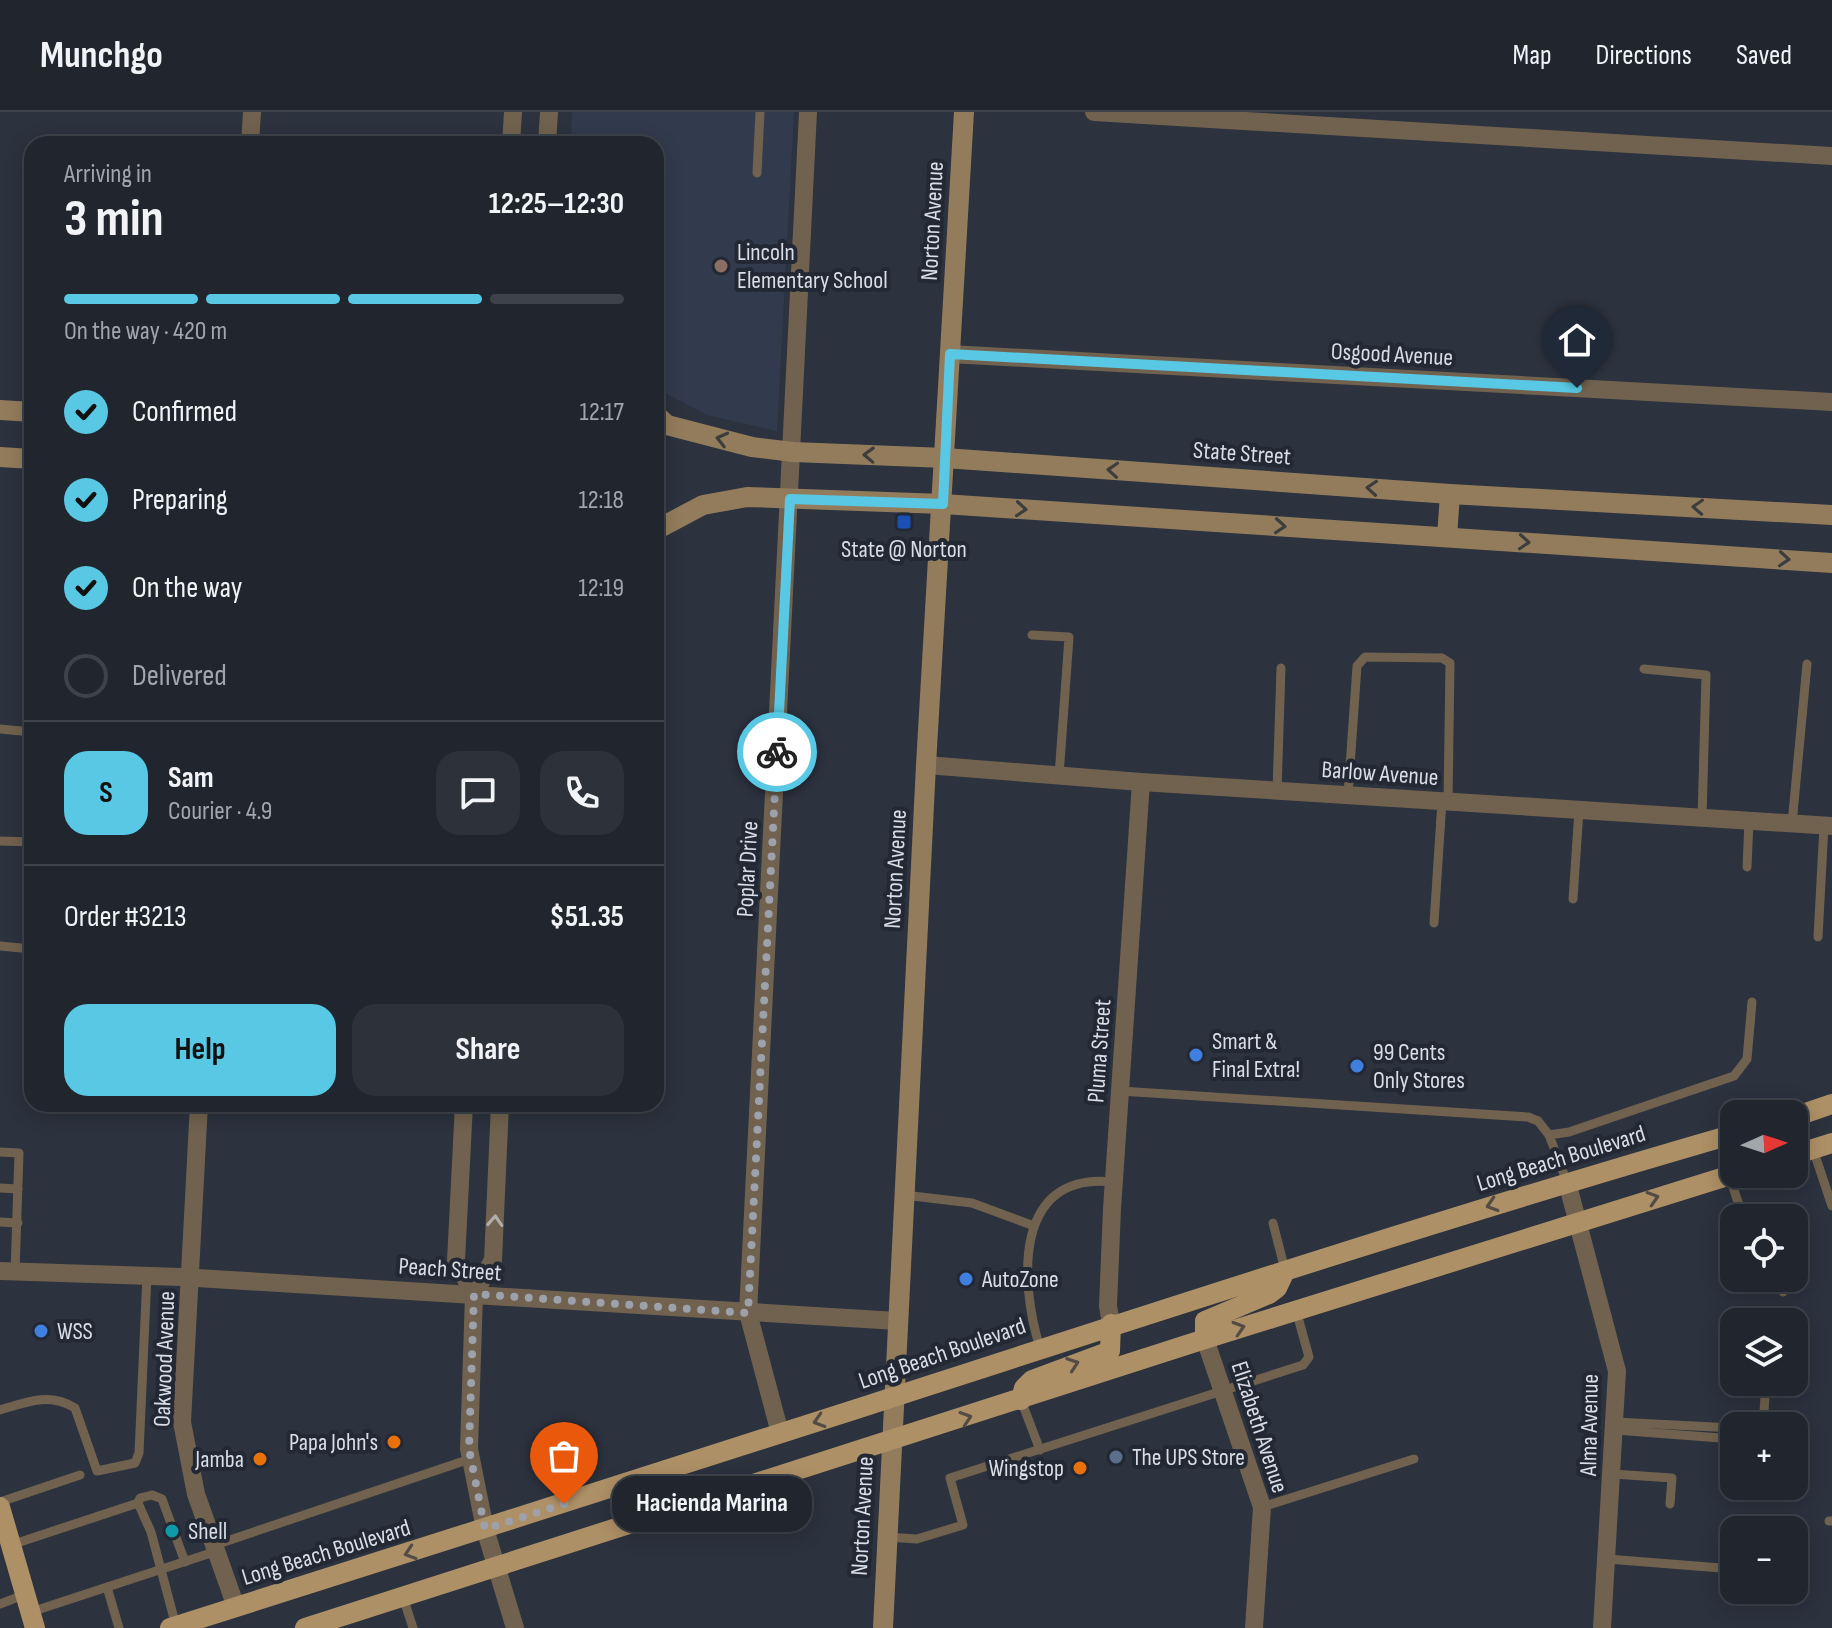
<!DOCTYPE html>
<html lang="en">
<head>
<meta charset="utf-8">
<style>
  body { margin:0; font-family:"Sofia Sans Condensed",sans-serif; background:#2d323a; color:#f1f3f6; height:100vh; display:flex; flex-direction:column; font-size:30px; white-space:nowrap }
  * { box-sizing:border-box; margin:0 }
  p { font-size:26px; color:#a2a5aa }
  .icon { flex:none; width:44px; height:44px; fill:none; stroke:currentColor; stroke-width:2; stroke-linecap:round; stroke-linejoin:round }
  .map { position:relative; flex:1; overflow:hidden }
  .panel { position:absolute; left:24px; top:24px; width:640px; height:976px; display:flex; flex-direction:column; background:#21262e; border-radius:24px; box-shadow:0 4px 20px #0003,0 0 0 2px #3e434a }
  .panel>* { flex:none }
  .needle { width:52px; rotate:87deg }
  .buttons { position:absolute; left:1720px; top:988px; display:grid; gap:16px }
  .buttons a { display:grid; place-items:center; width:88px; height:88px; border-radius:16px; background:#21262e; box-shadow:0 4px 20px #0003,0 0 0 2px #3e434a; font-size:40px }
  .pin { position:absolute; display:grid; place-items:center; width:68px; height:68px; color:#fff; margin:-82px -34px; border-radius:50% 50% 50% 0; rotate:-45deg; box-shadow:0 0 8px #0007 }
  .pin .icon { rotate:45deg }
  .courier { position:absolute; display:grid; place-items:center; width:80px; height:80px; margin:-40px; border:6px solid #58c8e4; border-radius:50%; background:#fff; color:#222; box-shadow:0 2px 10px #0007 }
  .bubble { position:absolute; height:56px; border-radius:24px; background:#21262e; box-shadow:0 4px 20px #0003,0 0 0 2px #3e434a; font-size:26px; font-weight:700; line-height:56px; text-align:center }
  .head em { font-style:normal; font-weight:700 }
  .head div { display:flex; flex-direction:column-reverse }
  .head { display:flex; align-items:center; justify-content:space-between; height:136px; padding:0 40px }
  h1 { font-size:52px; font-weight:700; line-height:60px }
  .bar { display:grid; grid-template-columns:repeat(4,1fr); gap:12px 8px; align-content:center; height:96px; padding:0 40px }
  .bar i { height:10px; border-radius:6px; background:#3e434a }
  .bar .on { background:#58c8e4 }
  .bar p { grid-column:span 4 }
  .line { display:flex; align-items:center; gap:20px; padding:0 40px; border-top:2px solid #3e434a }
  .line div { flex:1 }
  .round { display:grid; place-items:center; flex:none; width:84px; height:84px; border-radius:24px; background:#2d323a }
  ol { padding:0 40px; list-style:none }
  li { display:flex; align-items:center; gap:24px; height:88px }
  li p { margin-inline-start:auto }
  li .icon { padding:8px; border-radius:50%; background:#58c8e4; color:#111; stroke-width:4 }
  li:last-child { color:#a2a5aa }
  li i { width:44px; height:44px; border:4px solid #3e434a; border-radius:50% }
  .primary-button { display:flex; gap:16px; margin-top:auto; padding:16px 40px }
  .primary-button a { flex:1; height:92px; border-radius:24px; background:#58c8e4; color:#111; font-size:32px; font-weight:700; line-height:92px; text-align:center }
  .primary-button a+a { background:#2d323a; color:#f1f3f6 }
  header { display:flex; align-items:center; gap:48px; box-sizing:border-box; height:112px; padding:0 40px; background:#21262e; border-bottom:2px solid #3e434a }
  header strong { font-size:38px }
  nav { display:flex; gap:44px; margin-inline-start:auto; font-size:28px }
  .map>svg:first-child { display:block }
  .built { fill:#323b4d }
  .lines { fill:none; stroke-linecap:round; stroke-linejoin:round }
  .lane { stroke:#70624e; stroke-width:9 }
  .street { stroke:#70624e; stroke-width:18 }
  .secondary { stroke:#937c5c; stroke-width:20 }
  .primary { stroke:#ae9066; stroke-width:20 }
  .oneway { stroke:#3e3d3e }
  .oneway2 { stroke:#534c46 }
  .oneway3 { stroke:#afaca9 }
  .done { stroke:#9ca1ab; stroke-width:8; stroke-dasharray:0 14.4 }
  .route { stroke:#58c8e4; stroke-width:10 }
  .education-dot { fill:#8d6e63; stroke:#222834; stroke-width:3 }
  .transit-dot { fill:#1a4fb4; stroke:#222834; stroke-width:3 }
  .shop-dot { fill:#3f7fe0; stroke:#222834; stroke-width:3 }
  .food-dot { fill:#e8710a; stroke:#222834; stroke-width:3 }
  .service-dot { fill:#5c6f8a; stroke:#222834; stroke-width:3 }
  .culture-dot { fill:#0f9aa8; stroke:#222834; stroke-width:3 }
  .labels { text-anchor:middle; stroke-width:8; stroke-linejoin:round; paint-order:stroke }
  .street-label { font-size:24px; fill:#d9dde5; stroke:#222834 }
  .poi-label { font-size:24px; fill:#d9dde5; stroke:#222834; text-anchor:start }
</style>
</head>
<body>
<header>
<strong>Munchgo</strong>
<nav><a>Map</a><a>Directions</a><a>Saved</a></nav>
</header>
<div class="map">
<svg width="1832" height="1516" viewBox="0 0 1832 1516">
  <rect width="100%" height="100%" fill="#2c323e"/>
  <polygon class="built" points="572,0 794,0 777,319 707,303 656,276 656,32 571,32"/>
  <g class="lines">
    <g class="lane">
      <polyline points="757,61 760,0"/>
      <polyline points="1032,523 1069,525 1059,664"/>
      <polyline points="1644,557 1706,563 1702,706"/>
      <polyline points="0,617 32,620"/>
      <polyline points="1277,679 1281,556"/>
      <polyline points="1348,683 1357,554 1365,545 1442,546 1450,551 1448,690"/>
      <polyline points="1792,712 1807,552"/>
      <polyline points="0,729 32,730"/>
      <polyline points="1747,755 1749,709"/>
      <polyline points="1573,787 1579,698"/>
      <polyline points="1434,811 1442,689"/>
      <polyline points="1818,825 1824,714"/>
      <polyline points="0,834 32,837"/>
      <polyline points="1120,979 1528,1005 1538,1009 1549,1023 1569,1020 1734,964 1747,947 1752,890"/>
      <polyline points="1549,1023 1567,1070"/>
      <polyline points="1813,1037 1832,1094"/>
      <polyline points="0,1040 19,1041 15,1160"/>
      <polyline points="1729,1063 1739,1093 1755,1099 1759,1106"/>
      <polyline points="0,1076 18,1077"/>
      <polyline points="904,1083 972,1091 1034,1114"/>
      <polyline points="0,1110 18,1111"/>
      <polyline points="1273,1111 1285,1158"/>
      <polyline points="1778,1166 1783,1180"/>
      <path d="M 1040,1236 C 1019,1168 1014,1059 1114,1070"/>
      <polyline points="1021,1288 1040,1338"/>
      <path d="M 0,1298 C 26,1290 50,1280 75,1296 L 97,1359 L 135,1351 L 139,1341 L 147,1163"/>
      <polyline points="1615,1310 1734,1316"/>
      <polyline points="1763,1314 1766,1270"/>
      <polyline points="1615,1318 1734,1327"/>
      <polyline points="1613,1362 1672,1366 1670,1392"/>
      <polyline points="0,1390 80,1363"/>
      <polyline points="138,1391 140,1386 152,1383 162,1387 185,1450"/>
      <polyline points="1262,1395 1414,1347"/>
      <polyline points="1829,1409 1832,1409"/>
      <polyline points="887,1425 917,1427 963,1413 950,1366 1303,1253 1309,1245 1296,1198"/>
      <polyline points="11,1433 138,1391 151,1420 176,1514"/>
      <polyline points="215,1433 470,1347"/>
      <polyline points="1607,1447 1734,1457"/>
      <polyline points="107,1475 119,1516"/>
      <polyline points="403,1485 413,1516"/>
      <polyline points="0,1492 26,1482"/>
      <polyline points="31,1500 217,1439"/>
    </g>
    <g class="street">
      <polyline points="1094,0 1832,44"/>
      <polyline points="250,32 252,0"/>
      <polyline points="511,32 513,0"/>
      <polyline points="547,32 549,0"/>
      <polyline points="950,242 1832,290"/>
      <polyline points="926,653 1141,670 1832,714"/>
      <polyline points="199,992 182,1310 196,1382 236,1495"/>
      <polyline points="464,992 456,1149 474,1182"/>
      <polyline points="500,992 493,1148 474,1182 469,1337 485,1417 515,1516"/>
      <polyline points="1567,1070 1617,1259 1602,1516"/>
      <polyline points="0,1159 181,1165 897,1209"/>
      <polyline points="1111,1212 1108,1194 1112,1097 1141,670"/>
      <polyline points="1205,1227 1262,1395 1254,1516"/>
      <polyline points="780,1321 748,1201 808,0"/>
    </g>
    <g class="secondary">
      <polyline points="0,298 32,300"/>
      <polyline points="656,303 667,313 752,335 793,340 945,346 1450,382 1832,403"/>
      <polyline points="0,345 32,347"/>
      <polyline points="656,418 703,393 747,385 943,392 1832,451"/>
      <polyline points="1447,425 1450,382"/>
      <polyline points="883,1516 926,653 964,0"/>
    </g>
    <g class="primary">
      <polyline points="1794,1005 1832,992"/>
      <polyline points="1794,1043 1832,1031"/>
      <polyline points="1205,1227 1205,1209 1269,1182 1277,1176 1285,1159"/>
      <polyline points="1021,1288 1024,1276 1032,1268 1110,1239 1111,1212"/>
      <polyline points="0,1395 35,1516"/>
      <path d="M 170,1516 C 403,1441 636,1369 869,1293 C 1156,1200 1443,1106 1734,1022"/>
      <polyline points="305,1516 1205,1227 1734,1062"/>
    </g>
  </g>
  <defs><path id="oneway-chevron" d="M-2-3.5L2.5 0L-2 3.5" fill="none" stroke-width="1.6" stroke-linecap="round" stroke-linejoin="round" transform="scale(2)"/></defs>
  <g class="oneway">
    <use href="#oneway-chevron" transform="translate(722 327) rotate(-166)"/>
    <use href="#oneway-chevron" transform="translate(869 343) rotate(-178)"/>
    <use href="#oneway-chevron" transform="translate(1113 358) rotate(-176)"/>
    <use href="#oneway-chevron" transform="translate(1372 376) rotate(-176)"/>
    <use href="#oneway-chevron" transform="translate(1698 395) rotate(-177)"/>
    <use href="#oneway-chevron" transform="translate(1021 397) rotate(4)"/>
    <use href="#oneway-chevron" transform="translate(1280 414) rotate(4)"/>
    <use href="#oneway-chevron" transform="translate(1524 430) rotate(4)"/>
    <use href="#oneway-chevron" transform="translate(1784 447) rotate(4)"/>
  </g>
  <g class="oneway2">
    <use href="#oneway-chevron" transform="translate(1653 1086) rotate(-17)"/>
    <use href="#oneway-chevron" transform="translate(1492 1093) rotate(163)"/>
    <use href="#oneway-chevron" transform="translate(1239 1216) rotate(-17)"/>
    <use href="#oneway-chevron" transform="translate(1073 1252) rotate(-19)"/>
    <use href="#oneway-chevron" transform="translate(966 1306) rotate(-18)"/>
    <use href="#oneway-chevron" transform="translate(819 1309) rotate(163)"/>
    <use href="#oneway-chevron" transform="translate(410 1441) rotate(162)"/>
  </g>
  <use class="oneway3" href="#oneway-chevron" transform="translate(495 1109) rotate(-87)"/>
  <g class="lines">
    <polyline class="done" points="564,1392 485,1417 469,1337 474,1182 748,1201 777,640"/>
    <polyline class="route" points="777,640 790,387 943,392 950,242 1577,276"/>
  </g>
  <circle class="education-dot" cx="721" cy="154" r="8"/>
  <rect class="transit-dot" x="896" y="402" width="16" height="16" rx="4"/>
  <g class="shop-dot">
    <circle cx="1196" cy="943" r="8"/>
    <circle cx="1357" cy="954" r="8"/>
    <circle cx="966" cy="1167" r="8"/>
    <circle cx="41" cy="1219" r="8"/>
  </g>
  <g class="food-dot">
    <circle cx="394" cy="1330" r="8"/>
    <circle cx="260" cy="1347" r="8"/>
    <circle cx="1080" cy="1356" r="8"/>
  </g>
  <circle class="service-dot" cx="1116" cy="1345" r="8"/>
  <circle class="culture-dot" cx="172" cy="1419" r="8"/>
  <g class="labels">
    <g class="street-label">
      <text transform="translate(932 109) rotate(-87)" y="8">Norton Avenue</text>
      <text transform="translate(1392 242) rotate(3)" y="8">Osgood Avenue</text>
      <text transform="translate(1242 341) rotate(4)" y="8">State Street</text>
      <text transform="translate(1380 661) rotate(4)" y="8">Barlow Avenue</text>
      <text transform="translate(747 757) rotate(-87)" y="8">Poplar Drive</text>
      <text transform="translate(895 757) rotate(-87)" y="8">Norton Avenue</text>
      <text transform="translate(1099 939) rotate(-86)" y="8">Pluma Street</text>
      <text transform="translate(1561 1046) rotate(-17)" y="8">Long Beach Boulevard</text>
      <text transform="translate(450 1157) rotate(4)" y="8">Peach Street</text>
      <text transform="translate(942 1241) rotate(-19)" y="8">Long Beach Boulevard</text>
      <text transform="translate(164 1247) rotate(-88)" y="8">Oakwood Avenue</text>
      <text transform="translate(1589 1313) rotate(-89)" y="8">Alma Avenue</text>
      <text transform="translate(1260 1315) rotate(72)" y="8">Elizabeth Avenue</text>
      <text transform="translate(862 1404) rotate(-87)" y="8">Norton Avenue</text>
      <text transform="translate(326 1440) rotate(-17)" y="8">Long Beach Boulevard</text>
    </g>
    <g class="poi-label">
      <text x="737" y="148">Lincoln<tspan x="737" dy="28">Elementary School</tspan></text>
      <text x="904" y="445" text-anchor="middle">State @ Norton</text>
      <text x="1212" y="937">Smart &amp;<tspan x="1212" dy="28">Final Extra!</tspan></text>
      <text x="1373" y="948">99 Cents<tspan x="1373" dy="28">Only Stores</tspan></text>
      <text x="982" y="1175">AutoZone</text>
      <text x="57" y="1227">WSS</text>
      <text x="378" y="1338" text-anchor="end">Papa John's</text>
      <text x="1132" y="1353">The UPS Store</text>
      <text x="244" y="1355" text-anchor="end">Jamba</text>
      <text x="1064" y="1364" text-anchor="end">Wingstop</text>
      <text x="188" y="1427">Shell</text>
    </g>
  </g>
</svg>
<div class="buttons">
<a><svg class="needle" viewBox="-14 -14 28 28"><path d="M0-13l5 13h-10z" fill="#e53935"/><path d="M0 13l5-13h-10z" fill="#a2a5aa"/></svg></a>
<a><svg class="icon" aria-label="locate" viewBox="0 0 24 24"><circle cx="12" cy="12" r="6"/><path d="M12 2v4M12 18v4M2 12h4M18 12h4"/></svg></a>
<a><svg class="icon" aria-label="layers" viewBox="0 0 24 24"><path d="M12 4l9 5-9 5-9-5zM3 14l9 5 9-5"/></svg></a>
<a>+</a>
<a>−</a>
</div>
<div class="pin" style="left:564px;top:1392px;background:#ea580c"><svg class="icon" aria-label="bag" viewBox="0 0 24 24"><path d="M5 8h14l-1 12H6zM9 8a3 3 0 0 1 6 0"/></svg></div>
<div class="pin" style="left:1577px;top:276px;background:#1f2937"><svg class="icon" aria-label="home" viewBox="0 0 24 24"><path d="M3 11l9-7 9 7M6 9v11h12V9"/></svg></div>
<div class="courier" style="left:777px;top:640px"><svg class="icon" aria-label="bike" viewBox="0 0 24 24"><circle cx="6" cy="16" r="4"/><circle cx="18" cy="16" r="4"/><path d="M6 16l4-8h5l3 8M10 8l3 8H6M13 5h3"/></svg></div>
<div class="bubble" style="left:612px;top:1364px;width:200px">Hacienda Marina</div>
<section class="panel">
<div class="head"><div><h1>3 min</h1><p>Arriving in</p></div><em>12:25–12:30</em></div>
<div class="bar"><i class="on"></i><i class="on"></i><i class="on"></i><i></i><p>On the way · 420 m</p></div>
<ol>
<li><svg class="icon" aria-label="check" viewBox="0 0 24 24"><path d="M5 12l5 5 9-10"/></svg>Confirmed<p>12:17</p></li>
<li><svg class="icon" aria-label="check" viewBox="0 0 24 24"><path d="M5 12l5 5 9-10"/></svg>Preparing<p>12:18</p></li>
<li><svg class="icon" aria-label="check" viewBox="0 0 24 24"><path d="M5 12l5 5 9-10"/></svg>On the way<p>12:19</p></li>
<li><i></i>Delivered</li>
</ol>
<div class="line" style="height:144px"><b class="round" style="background:#58c8e4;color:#111">S</b><div><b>Sam</b><p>Courier · 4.9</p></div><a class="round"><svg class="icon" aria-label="chat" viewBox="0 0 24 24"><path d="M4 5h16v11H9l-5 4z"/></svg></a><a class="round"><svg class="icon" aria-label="phone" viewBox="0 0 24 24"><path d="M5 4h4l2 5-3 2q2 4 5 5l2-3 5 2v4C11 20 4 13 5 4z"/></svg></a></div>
<div class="line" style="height:104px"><div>Order #3213</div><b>$51.35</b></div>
<div class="primary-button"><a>Help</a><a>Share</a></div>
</section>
</div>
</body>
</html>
